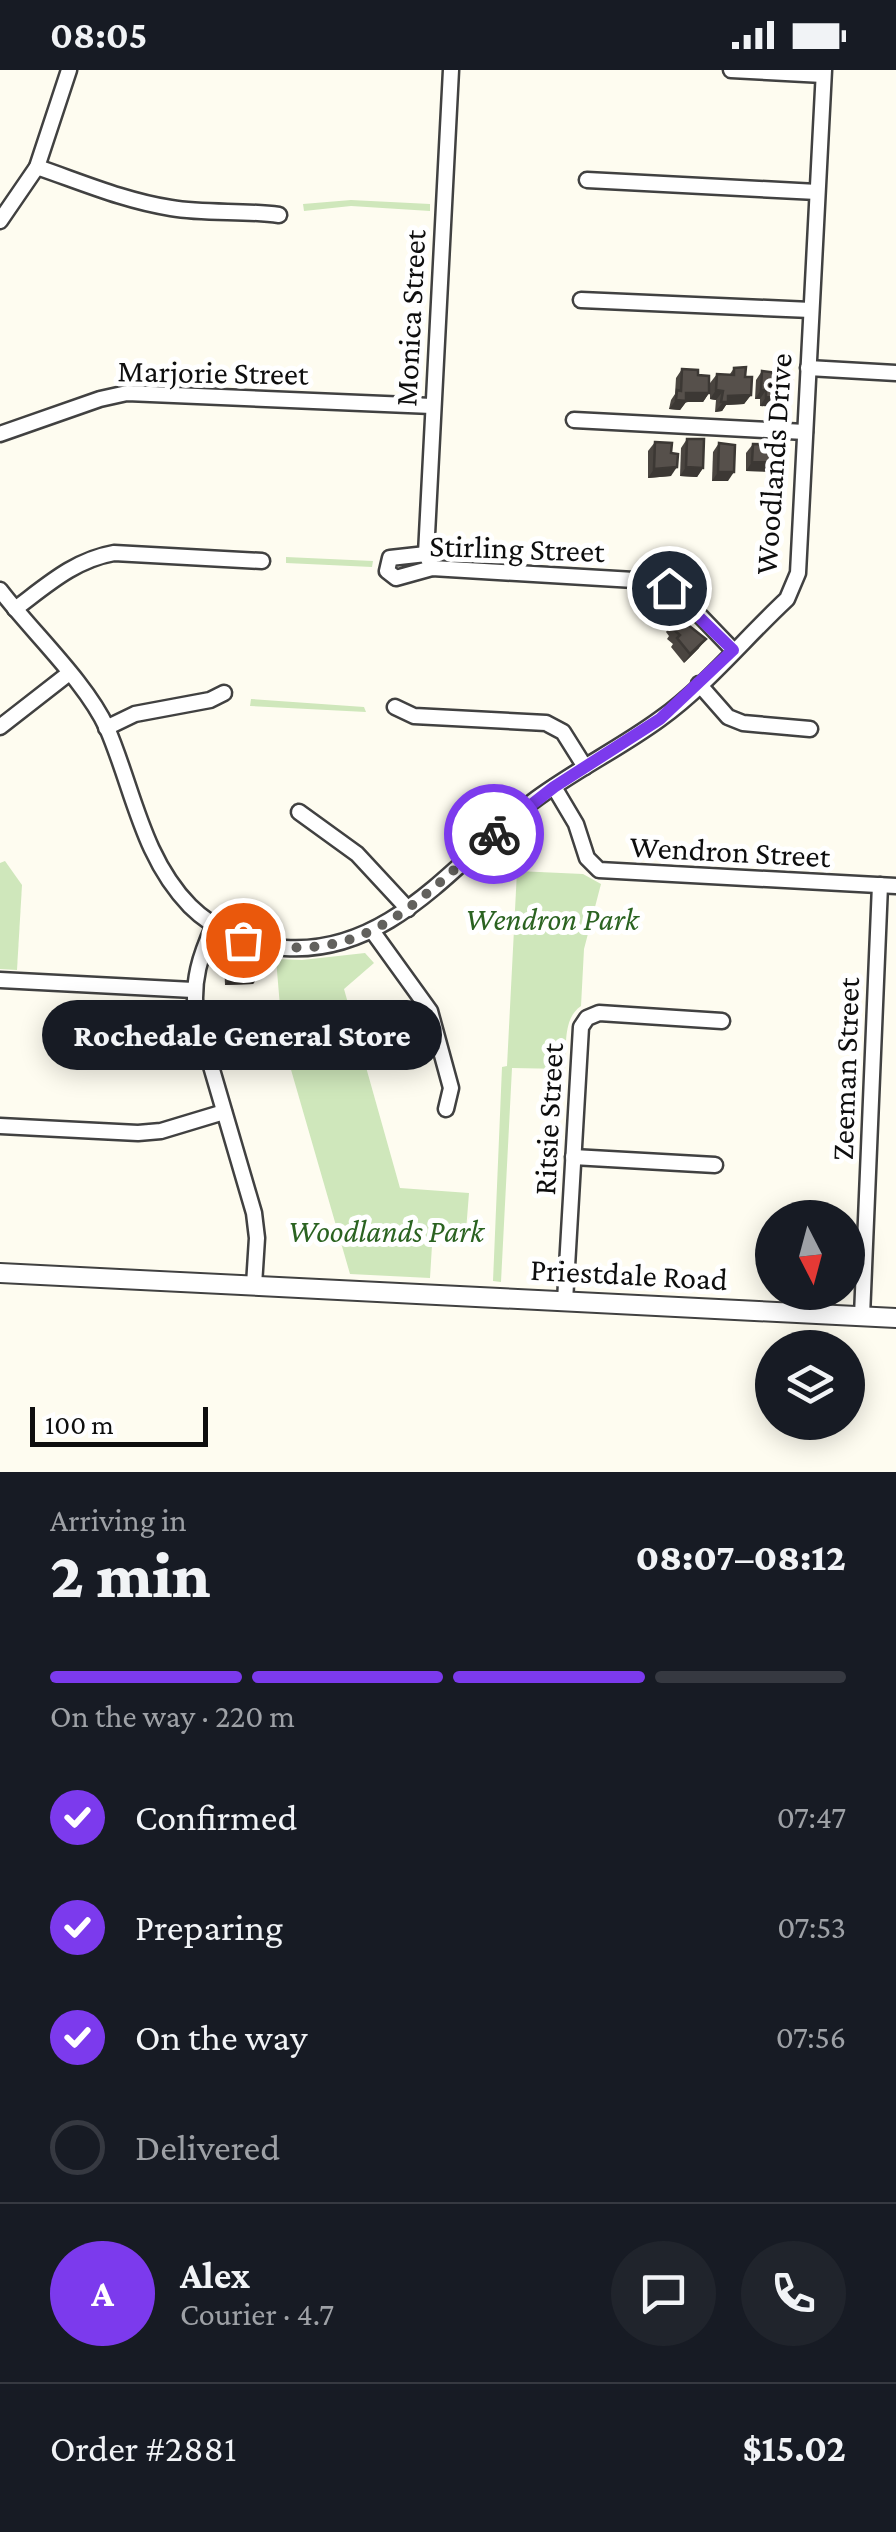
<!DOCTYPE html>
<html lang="en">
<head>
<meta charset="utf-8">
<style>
  body { margin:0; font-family:"Crimson Pro",serif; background:#20242c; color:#f1f3f6; height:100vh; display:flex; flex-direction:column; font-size:38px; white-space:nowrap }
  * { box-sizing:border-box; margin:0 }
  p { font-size:32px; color:#9ea1a6 }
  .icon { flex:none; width:55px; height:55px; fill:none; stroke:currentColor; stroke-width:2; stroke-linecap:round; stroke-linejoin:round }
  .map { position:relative; height:1402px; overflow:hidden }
  .panel { display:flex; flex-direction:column; background:#171b24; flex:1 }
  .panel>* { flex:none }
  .needle { width:65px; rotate:174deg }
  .buttons { position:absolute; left:755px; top:1130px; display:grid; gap:20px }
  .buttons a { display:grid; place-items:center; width:110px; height:110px; border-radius:50%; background:#171b24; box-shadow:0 5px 25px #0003; font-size:50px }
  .scale { position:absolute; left:30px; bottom:25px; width:178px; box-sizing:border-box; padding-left:10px; border:5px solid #0e0e0e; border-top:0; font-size:28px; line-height:35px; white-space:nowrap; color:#0e0e0e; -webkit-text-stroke:8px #fff; paint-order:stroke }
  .pin { position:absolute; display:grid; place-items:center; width:85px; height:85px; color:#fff; margin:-42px; border:5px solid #fff; border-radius:50%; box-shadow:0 2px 10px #0007 }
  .courier { position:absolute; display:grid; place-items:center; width:100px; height:100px; margin:-50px; border:8px solid #7c3aed; border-radius:50%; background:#fff; color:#222; box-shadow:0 2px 12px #0007 }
  .bubble { position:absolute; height:70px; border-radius:35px; background:#171b24; box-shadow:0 5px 25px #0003; font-size:32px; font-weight:800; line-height:70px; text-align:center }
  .summary em { font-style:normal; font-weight:800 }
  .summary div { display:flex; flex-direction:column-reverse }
  .summary { display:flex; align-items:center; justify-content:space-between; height:170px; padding:0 50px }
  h1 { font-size:65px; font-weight:800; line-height:75px }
  .bar { display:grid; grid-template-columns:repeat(4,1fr); gap:15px 10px; align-content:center; height:120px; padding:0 50px }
  .bar i { height:12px; border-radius:8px; background:#363941 }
  .bar .current { background:#7c3aed }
  .bar p { grid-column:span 4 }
  .line { display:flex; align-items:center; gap:25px; padding:0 50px; border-top:2px solid #363941 }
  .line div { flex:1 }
  .round { display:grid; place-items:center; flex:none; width:105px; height:105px; border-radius:52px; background:#20242c }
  ol { padding:0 50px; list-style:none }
  li { display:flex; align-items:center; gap:30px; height:110px }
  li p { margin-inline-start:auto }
  li .icon { padding:10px; border-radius:50%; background:#7c3aed; color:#fff; stroke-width:4 }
  li:last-child { color:#9ea1a6 }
  li i { width:55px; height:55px; border:5px solid #363941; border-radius:50% }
  .status { display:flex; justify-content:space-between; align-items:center; height:70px; padding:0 50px; background:#171b24; direction:ltr }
  .status svg { height:28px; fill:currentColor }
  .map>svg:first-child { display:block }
  .green { fill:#cfe7bb }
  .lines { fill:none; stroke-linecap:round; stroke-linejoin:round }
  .minor-casing { stroke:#414141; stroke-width:19 }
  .tertiary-casing { stroke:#414141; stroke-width:22 }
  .minor { stroke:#fff; stroke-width:14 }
  .tertiary { stroke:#fff; stroke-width:18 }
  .wall { fill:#4a4540 }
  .shaded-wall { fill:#3c3834 }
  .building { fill:#56504b; stroke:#3c3834; stroke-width:2.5 }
  .done { stroke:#62615d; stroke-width:10; stroke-dasharray:0 18 }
  .route { stroke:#7c3aed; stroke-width:12 }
  .labels { text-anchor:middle; stroke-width:10; stroke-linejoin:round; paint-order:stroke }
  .street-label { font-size:32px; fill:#0e0e0e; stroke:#fff }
  .park-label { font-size:32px; font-style:italic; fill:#2b6321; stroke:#fff }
</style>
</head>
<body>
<div class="status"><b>08:05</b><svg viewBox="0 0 49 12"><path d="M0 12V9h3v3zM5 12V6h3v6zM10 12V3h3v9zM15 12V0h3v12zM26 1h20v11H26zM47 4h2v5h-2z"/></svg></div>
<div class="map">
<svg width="896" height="1402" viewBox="0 0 896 1402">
  <rect width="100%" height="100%" fill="#fefcf0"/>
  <g class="green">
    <polygon points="351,130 430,134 430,141 351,136 304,141 303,134"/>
    <polygon points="286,487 373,491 372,497 286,493"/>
    <polygon points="251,629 364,637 366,642 250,636"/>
    <polygon points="5,791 22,815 17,900 0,899 0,793"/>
    <path d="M 517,801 L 583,804 L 601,814 L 584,879 L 581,936 C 562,949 567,978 565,999 L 512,998 L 501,1212 L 493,1211 L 502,997 L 507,996 Z"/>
    <polygon points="365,883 374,893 344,919 400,1118 469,1123 466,1161 433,1159 430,1208 350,1204 283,972 276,889 302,890"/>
  </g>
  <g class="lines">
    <defs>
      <g id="minor">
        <polyline points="731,0 823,5"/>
        <path d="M 37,97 C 81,112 125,131 171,138 C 206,144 243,140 279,145"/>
        <polyline points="587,110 817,122"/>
        <polyline points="0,151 37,97 69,0"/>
        <polyline points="581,230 811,240"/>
        <polyline points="808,298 896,303"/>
        <polyline points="574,350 805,362"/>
        <polyline points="0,364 100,329 127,323 432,336"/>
        <polyline points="426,484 390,488 387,501 396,508 432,498 651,511 683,528 733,580"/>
        <polyline points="432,498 426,484 451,0"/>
        <path d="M 0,520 C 32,562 86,612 107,658 C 133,718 142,787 190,836 C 215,861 250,875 285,878 C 391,885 456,790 532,732 C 573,701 619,679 660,649 C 706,616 745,568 787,529 L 798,503 L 824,0"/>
        <path d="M 15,539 C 46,516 74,490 114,483 L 262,491"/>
        <polyline points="699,614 728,647 743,653 810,659"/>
        <polyline points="395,637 414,646 546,653 563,662 585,697"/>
        <polyline points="0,657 68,604"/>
        <polyline points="106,658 135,644 210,630 224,623"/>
        <polyline points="554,717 576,754 587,788 599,800 896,816"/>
        <polyline points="299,742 357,784 408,839"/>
        <path d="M 214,855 C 200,886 192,910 196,945 L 254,1143 L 257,1168 L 254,1215"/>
        <polyline points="373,862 430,941 451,1018 446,1039"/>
        <polyline points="0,910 193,920"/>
        <polyline points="0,1056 138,1063 161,1061 224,1042"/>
        <polyline points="573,1087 715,1095"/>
        <polyline points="565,1231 581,957 587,948 599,943 722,951"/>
        <polyline points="862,1246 880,815"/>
      </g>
      <polyline id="tertiary" points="0,1203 896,1248"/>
    </defs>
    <use href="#minor" class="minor-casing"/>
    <use href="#tertiary" class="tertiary-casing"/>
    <use href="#minor" class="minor"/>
    <use href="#tertiary" class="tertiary"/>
  </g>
  <g class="wall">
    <polygon points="734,298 745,307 751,325 744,334 726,335 722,341 715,342 716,330 710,329 710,313 717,304 730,304"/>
    <polygon points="682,299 698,305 709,323 703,332 686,332 680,340 669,339 671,330 675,324 676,308"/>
    <polygon points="762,301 785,337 760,336 760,329 755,329 756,310"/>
    <polygon points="687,369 703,398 697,407 680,406 681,378"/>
    <polygon points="655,372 671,406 648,408 648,381"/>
    <polygon points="719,373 728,411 712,411 713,382"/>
    <polygon points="753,374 785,393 779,402 746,401 746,383"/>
    <polygon points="672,553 699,578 684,593 671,577 673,574 667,569 669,566 666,562"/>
    <polygon points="233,878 262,901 253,914 225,915 224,892"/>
  </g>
  <g class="shaded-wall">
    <polygon points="716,320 723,321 716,330 710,329"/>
    <polygon points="761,320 766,320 760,329 755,329"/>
    <polygon points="686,323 709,323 703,332 686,332 680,340 669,339 676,330"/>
    <polygon points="751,325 744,334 726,335 722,341 715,342 728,326"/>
    <polygon points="766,327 791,328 785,337 760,336"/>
    <polygon points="752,392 785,393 779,402 746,401"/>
    <polygon points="677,397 671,406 648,408 654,399"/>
    <polygon points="686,397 703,398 697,407 680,406"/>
    <polygon points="718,402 734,402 728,411 712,411"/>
    <polygon points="706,569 699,578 684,593 690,584"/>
    <polygon points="262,901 253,914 225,915 234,902"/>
  </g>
  <g class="building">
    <polygon points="746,297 745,307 752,307 751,325 728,326 728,332 721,332 723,321 716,320 717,304 734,305 734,298"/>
    <polygon points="682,299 698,300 698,305 709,306 709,323 686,323 686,331 676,330 677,320 681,321"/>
    <polygon points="762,301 778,303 778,308 792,308 791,328 766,327 766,320 761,320"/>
    <polygon points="687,369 704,369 703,398 686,397"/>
    <polygon points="655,372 672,373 671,383 678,384 677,397 654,399"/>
    <polygon points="719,373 735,375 734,402 718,402"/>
    <polygon points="753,374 785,375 785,393 752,392"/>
    <polygon points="678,547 706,569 690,584 677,568 680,565 674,560 676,557 672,553"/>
    <polygon points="261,877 262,901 234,902 233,878"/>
  </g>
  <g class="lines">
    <path class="done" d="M 243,870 C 361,900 413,835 494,764"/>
    <polyline class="route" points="494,764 554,717 660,649 733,580 669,518"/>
  </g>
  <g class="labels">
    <g class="street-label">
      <text transform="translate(410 248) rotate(-87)" y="11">Monica Street</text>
      <text transform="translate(213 302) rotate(1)" y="11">Marjorie Street</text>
      <text transform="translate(773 394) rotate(-86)" y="11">Woodlands Drive</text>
      <text transform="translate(517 478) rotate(2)" y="11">Stirling Street</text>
      <text transform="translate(730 781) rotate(3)" y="11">Wendron Street</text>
      <text transform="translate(845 999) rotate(-88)" y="11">Zeeman Street</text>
      <text transform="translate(548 1049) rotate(-87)" y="11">Ritsie Street</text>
      <text transform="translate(629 1204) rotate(3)" y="11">Priestdale Road</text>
    </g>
    <g class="park-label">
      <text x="552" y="860">Wendron Park</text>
      <text x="386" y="1172">Woodlands Park</text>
    </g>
  </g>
</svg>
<div class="buttons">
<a><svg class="needle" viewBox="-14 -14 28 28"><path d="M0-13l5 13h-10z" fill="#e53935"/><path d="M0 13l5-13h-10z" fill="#9ea1a6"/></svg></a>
<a><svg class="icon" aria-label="layers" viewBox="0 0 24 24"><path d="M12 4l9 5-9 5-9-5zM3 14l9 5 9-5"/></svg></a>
</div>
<div class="scale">100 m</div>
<div class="pin" style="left:243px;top:870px;background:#ea580c"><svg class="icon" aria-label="bag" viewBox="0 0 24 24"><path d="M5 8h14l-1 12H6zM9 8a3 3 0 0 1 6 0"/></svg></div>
<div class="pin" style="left:669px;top:518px;background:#1f2937"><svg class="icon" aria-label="home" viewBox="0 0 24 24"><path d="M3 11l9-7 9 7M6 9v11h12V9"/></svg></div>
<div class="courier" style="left:494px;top:764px"><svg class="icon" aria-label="bike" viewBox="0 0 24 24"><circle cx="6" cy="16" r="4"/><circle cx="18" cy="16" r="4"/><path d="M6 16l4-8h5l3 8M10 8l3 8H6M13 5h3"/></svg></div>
<div class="bubble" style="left:42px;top:930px;width:400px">Rochedale General Store</div>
</div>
<section class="panel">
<div class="summary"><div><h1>2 min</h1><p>Arriving in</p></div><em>08:07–08:12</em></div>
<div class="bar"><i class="current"></i><i class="current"></i><i class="current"></i><i></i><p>On the way · 220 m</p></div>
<ol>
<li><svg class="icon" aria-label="check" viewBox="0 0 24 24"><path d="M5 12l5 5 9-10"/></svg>Confirmed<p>07:47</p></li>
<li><svg class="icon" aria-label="check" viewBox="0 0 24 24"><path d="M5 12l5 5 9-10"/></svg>Preparing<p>07:53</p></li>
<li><svg class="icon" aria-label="check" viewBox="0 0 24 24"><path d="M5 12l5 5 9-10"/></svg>On the way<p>07:56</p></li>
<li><i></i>Delivered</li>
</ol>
<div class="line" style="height:180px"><b class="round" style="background:#7c3aed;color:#fff">A</b><div><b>Alex</b><p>Courier · 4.7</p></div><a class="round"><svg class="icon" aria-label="chat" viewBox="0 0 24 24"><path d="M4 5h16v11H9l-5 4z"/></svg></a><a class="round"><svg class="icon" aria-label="phone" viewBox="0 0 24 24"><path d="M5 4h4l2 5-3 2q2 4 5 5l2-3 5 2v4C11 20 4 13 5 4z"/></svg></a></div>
<div class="line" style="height:130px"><div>Order #2881</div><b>$15.02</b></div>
</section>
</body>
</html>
